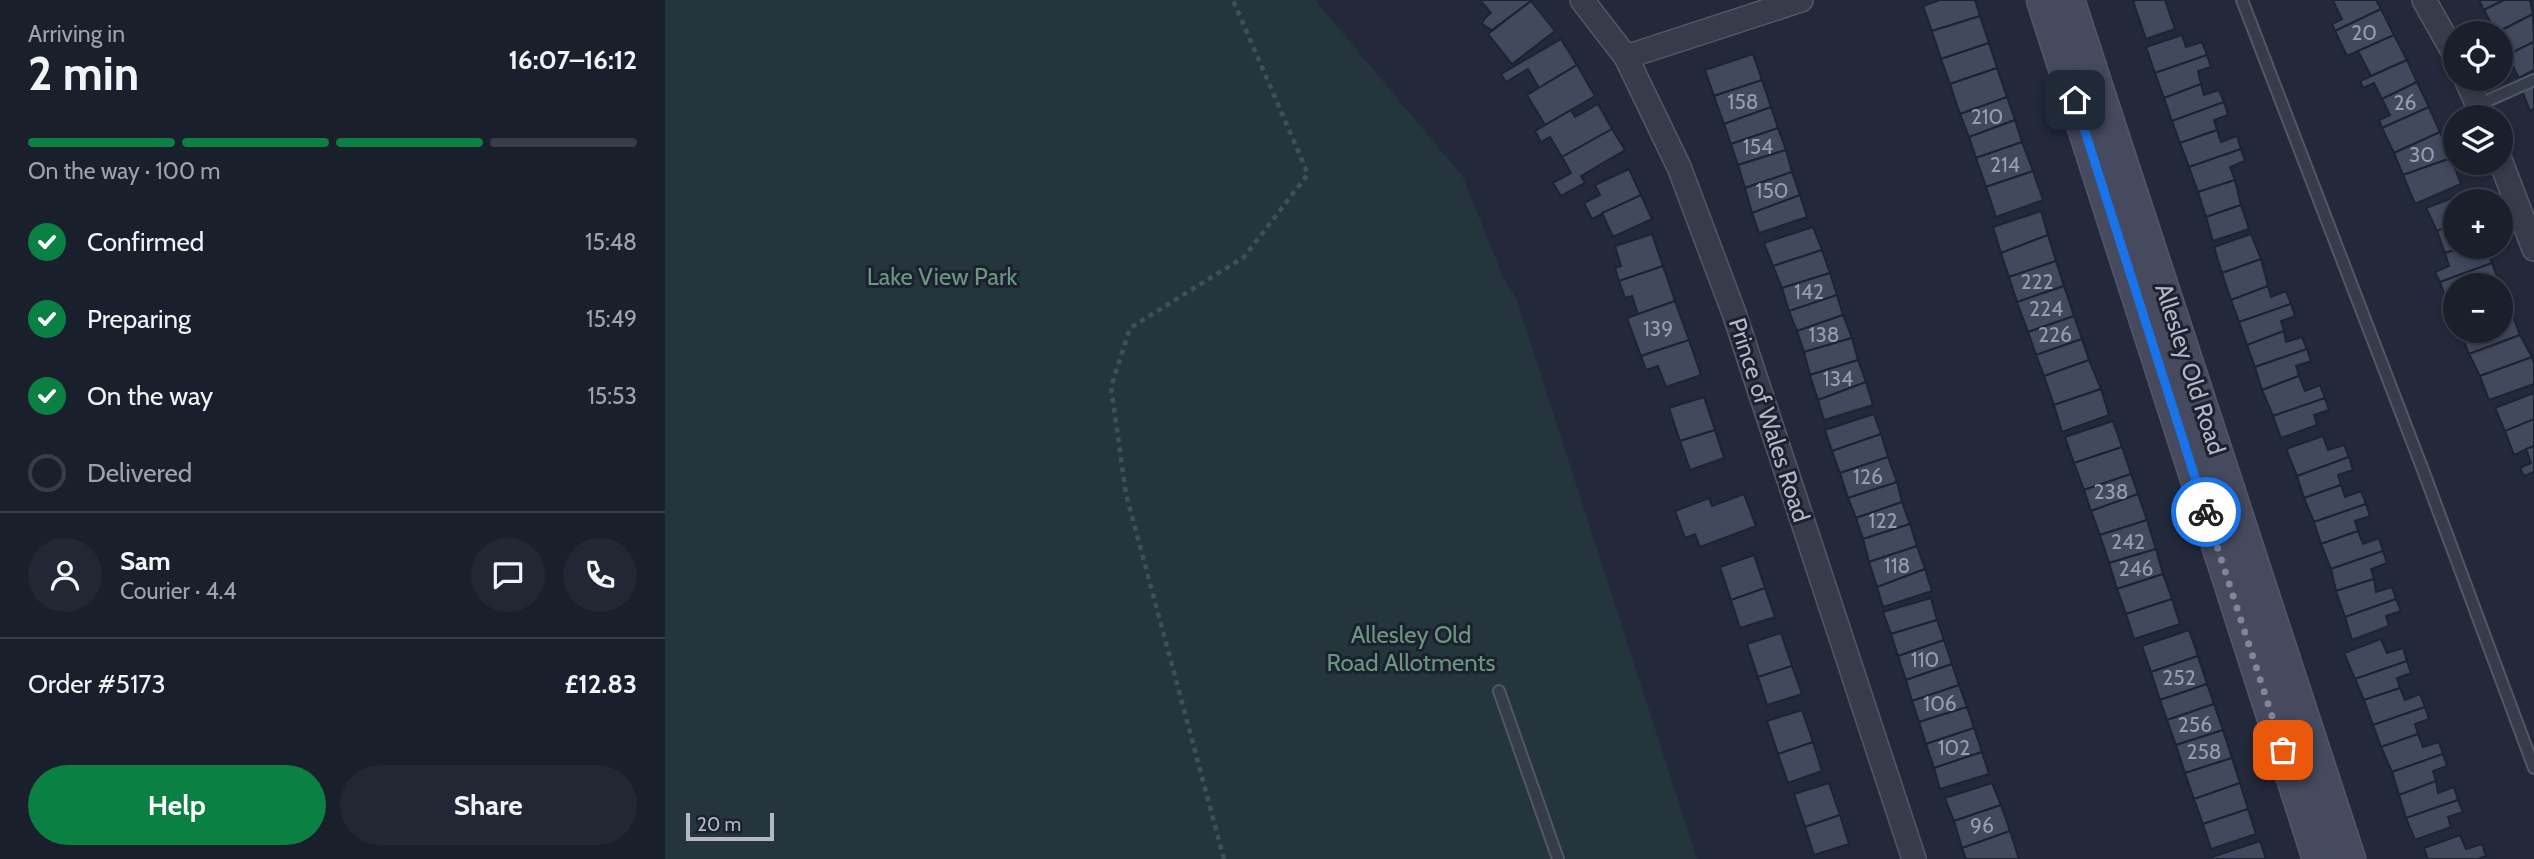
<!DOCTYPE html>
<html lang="en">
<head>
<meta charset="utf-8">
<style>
  body { margin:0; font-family:Cabin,sans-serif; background:#232734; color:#f1f3f6; height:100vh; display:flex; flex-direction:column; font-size:26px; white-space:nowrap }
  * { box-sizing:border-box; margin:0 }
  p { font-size:23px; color:#9fa2a9 }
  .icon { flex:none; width:38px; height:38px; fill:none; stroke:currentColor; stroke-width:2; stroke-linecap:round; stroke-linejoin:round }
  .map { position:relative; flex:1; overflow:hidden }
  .details { display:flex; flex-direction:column; background:#1a1f2c; width:665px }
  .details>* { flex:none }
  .buttons { position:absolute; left:1778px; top:21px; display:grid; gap:14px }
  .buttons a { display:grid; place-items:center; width:70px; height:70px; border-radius:50%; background:#1a1f2c; box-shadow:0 4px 10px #0003,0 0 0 2px #383d48; font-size:35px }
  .scale { position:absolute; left:21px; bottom:18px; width:88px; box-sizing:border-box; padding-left:7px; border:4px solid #b3b7c7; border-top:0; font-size:19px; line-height:24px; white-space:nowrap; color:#b3b7c7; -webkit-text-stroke:5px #1c2130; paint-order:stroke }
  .pin { position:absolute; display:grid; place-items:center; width:60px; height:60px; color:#fff; margin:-30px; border-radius:14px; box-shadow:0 4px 10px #0006 }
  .courier { position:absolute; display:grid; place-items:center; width:70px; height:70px; margin:-35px; border:5px solid #1a73e8; border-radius:50%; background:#fff; color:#222; box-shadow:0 2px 9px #0007 }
  .headline em { font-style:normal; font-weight:800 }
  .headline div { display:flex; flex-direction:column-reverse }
  .headline { display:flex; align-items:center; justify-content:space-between; height:119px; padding:0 28px }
  h1 { font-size:46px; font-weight:800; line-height:52px }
  .bar { display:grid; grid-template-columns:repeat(4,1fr); gap:10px 7px; align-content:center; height:84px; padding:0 28px }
  .bar i { height:9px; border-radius:5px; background:#383d48 }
  .bar .on { background:#0b8043 }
  .bar p { grid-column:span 4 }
  .line { display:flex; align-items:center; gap:18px; padding:0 28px; border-top:2px solid #383d48 }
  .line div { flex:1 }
  .round { display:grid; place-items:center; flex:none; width:74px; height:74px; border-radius:37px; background:#232734 }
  ol { padding:0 28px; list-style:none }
  li { display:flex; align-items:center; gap:21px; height:77px }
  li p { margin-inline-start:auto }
  li .icon { padding:7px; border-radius:50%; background:#0b8043; color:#fff; stroke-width:4 }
  li:last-child { color:#9fa2a9 }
  li i { width:38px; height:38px; border:4px solid #383d48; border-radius:50% }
  .cta { display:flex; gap:14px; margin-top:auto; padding:14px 28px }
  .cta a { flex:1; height:80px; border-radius:42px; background:#0b8043; color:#fff; font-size:28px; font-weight:800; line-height:80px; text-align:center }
  .cta a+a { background:#232734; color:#f1f3f6 }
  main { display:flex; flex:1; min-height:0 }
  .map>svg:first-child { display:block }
  .green { fill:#25353c }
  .building { fill:#42485d; stroke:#1e2332; stroke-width:2 }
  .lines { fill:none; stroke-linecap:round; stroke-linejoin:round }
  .service-casing { stroke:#525766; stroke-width:14 }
  .minor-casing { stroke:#525766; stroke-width:26 }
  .secondary-casing { stroke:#525766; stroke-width:35 }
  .path { stroke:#405156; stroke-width:4.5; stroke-dasharray:5 5; stroke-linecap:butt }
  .service { stroke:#373c4b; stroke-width:10 }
  .minor { stroke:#373c4b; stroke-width:23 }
  .secondary { stroke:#454a5e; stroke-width:32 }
  .done { stroke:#818596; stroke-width:7; stroke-dasharray:0 12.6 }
  .route { stroke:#1a73e8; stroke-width:9 }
  .labels { text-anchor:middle; stroke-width:6; stroke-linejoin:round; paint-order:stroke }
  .number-label { font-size:21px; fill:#979bac }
  .park-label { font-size:24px; fill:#6a977d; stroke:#1c2130 }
  .street-label { font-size:24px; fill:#b3b7c7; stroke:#1c2130 }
</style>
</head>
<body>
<main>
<section class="details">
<div class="headline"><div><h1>2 min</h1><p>Arriving in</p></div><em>16:07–16:12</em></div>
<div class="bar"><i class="on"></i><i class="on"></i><i class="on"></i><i></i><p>On the way · 100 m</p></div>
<ol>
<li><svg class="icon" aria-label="check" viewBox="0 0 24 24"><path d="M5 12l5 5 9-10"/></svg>Confirmed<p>15:48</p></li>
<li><svg class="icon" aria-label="check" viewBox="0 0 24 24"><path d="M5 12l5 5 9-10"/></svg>Preparing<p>15:49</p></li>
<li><svg class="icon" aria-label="check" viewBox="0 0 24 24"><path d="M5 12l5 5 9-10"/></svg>On the way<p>15:53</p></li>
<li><i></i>Delivered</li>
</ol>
<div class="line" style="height:126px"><a class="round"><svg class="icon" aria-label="person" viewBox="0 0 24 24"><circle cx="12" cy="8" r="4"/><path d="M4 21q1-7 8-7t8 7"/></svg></a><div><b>Sam</b><p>Courier · 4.4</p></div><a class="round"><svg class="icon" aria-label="chat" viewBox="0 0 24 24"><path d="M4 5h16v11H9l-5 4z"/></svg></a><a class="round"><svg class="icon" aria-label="phone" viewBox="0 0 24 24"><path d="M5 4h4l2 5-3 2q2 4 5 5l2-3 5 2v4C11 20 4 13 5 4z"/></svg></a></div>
<div class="line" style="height:91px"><div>Order #5173</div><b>£12.83</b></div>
<div class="cta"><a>Help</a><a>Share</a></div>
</section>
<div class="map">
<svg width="1869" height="859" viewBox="0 0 1869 859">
  <rect width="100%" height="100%" fill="#23293b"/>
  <polygon class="green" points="0,0 650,0 798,177 839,279 851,298 1032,859 0,859"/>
  <g class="building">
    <polygon points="815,0 865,0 866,1 827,30 817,24 819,19 826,13"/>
    <polygon points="1275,0 1310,0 1315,16 1267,31 1258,6"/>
    <polygon points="1472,0 1500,0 1510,29 1481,39 1468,1"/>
    <polygon points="1670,0 1711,0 1716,9 1670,31 1667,24 1677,19 1668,1"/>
    <polygon points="1814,0 1839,0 1819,10"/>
    <polygon points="1839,0 1865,0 1868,14 1831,33 1819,10"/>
    <polygon points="866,1 890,31 847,64 823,34"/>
    <polygon points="1716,9 1729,35 1682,56 1670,31"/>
    <polygon points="1868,14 1869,42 1842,55 1836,43 1836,33 1831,33"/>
    <polygon points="1315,16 1324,43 1276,59 1267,31"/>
    <polygon points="1517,35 1521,47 1537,42 1542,55 1490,73 1481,47"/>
    <polygon points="1729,35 1742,60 1706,76 1693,51"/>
    <polygon points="896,39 912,65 874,88 863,69 841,82 836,74"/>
    <polygon points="1869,42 1869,70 1854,78 1842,55"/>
    <polygon points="1324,43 1332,68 1285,84 1276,59"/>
    <polygon points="1088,54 1097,80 1049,96 1040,70"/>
    <polygon points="1542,55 1546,67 1533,71 1536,84 1499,98 1490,73"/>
    <polygon points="1742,60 1752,82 1717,99 1709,83 1698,88 1695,81"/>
    <polygon points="912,65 930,96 880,125 862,95"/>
    <polygon points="1332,68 1342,97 1295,114 1285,84"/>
    <polygon points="1097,80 1106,107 1059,124 1049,96"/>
    <polygon points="1752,82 1764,107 1717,128 1714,120 1725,115 1717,99"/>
    <polygon points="1869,83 1869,109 1865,111 1856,88"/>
    <polygon points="1536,84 1539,95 1554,90 1559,102 1507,121 1499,98"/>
    <polygon points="1342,97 1350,120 1304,137 1295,114"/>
    <polygon points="1559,102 1563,115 1549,120 1552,130 1515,143 1507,121"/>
    <polygon points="933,104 947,129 897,157 885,137 876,142 870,131 906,110 910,117"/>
    <polygon points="1106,107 1113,128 1066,144 1059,124"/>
    <polygon points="1764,107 1775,132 1729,153 1717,128"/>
    <polygon points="1350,120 1357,142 1311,158 1304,137"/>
    <polygon points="1113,128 1121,150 1073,165 1066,144"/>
    <polygon points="947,129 960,150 916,176 920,183 896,196 888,183 906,173 897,157"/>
    <polygon points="1552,130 1556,142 1572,136 1576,149 1524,167 1515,143"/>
    <polygon points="1775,132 1786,158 1738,175 1729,153"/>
    <polygon points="1357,142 1368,171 1321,187 1311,158"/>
    <polygon points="1576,149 1580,161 1565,167 1570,180 1533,192 1524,167"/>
    <polygon points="1121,150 1127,172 1080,188 1073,165"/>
    <polygon points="1786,158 1796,184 1750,204 1738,175"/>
    <polygon points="964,169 976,195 927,219 919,203 935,195 930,185"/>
    <polygon points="1368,171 1378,200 1331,217 1321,187"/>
    <polygon points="1127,172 1135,195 1087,213 1080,188"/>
    <polygon points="1570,180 1576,205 1541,217 1533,192"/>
    <polygon points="1798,194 1801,201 1790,201 1790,224 1772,231 1761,208"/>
    <polygon points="976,195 987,219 948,237 937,213"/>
    <polygon points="1135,195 1142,217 1094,233 1087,213"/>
    <polygon points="1576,205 1584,229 1548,241 1541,217"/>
    <polygon points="1376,211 1383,235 1336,253 1328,227"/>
    <polygon points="1790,224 1790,247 1800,247 1780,253 1772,231"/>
    <polygon points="1148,227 1157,250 1108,266 1099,243"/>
    <polygon points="987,234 998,266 954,281 950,268 956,266 950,246"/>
    <polygon points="1586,234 1596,259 1557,273 1549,247"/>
    <polygon points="1383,235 1391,261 1344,277 1336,253"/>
    <polygon points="1800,247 1820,247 1827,263 1775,282 1770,272 1784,266 1780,253"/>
    <polygon points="1157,250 1165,273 1117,288 1108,266"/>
    <polygon points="1596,259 1603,286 1566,300 1557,273"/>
    <polygon points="1391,261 1399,286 1352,302 1344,277"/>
    <polygon points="1827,263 1835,285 1790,285 1790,304 1784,307 1775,282"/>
    <polygon points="998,266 1010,301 973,314 967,296 960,298 954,281"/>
    <polygon points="1165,273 1172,295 1124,311 1117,288"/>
    <polygon points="1399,286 1409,316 1363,332 1352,302"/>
    <polygon points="1603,286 1606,297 1621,291 1626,304 1574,322 1566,300"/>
    <polygon points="1836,287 1846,311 1836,315"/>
    <polygon points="1172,295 1178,315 1132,331 1124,311"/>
    <polygon points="1010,301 1024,340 976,356 962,318"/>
    <polygon points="1626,304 1630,316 1616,321 1619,331 1582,345 1574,322"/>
    <polygon points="1846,311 1855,335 1804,354 1795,331 1836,331 1836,315"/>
    <polygon points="1178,315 1187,338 1139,352 1132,331"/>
    <polygon points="1409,316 1417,339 1371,355 1363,332"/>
    <polygon points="1619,331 1621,342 1637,337 1642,349 1590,367 1582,345"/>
    <polygon points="1855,335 1867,357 1815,376 1804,354"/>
    <polygon points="1187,338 1193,360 1145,375 1139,352"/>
    <polygon points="1417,339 1424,360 1379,376 1371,355"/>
    <polygon points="1024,340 1036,375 1001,387 993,366 981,370 976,356"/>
    <polygon points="1642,349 1646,361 1631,366 1634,376 1597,390 1590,367"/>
    <polygon points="1867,357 1869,363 1869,384 1824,400 1815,376"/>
    <polygon points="1193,360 1201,382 1153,400 1145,375"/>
    <polygon points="1424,360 1436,389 1389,405 1379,376"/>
    <polygon points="1634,376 1640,391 1655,385 1660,398 1608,416 1597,390"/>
    <polygon points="1201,382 1208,405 1159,420 1153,400"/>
    <polygon points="1436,389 1444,415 1397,432 1389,405"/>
    <polygon points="1869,393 1869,420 1840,431 1830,408"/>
    <polygon points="1039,397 1050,430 1015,441 1004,408"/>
    <polygon points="1660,398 1664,410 1649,415 1652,425 1616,438 1608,416"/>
    <polygon points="1209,414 1216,434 1167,451 1160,430"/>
    <polygon points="1869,419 1869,446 1849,455 1840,431"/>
    <polygon points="1448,421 1457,447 1409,463 1400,437"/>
    <polygon points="1050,430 1059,458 1025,470 1015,441"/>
    <polygon points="1216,434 1223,457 1175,473 1167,451"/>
    <polygon points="1658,436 1663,450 1679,445 1684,457 1632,476 1621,449"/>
    <polygon points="1869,446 1869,472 1859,476 1855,468 1866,463 1861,449"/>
    <polygon points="1457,447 1466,474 1419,490 1409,463"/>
    <polygon points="1223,457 1232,482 1183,498 1175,473"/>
    <polygon points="1684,457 1688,470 1673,475 1676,485 1639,498 1632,476"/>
    <polygon points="1466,474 1473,494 1426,511 1419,490"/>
    <polygon points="1232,482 1237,502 1191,518 1183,498"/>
    <polygon points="1676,485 1680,497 1696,491 1701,504 1649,522 1639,498"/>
    <polygon points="1079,494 1091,526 1035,547 1030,534 1020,538 1010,511 1044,498 1047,506"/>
    <polygon points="1473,494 1482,520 1435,535 1426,511"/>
    <polygon points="1237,502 1245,524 1198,539 1191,518"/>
    <polygon points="1701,504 1705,516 1690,521 1693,531 1656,544 1649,522"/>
    <polygon points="1482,520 1491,549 1444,563 1435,535"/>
    <polygon points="1245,524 1252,546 1204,562 1198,539"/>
    <polygon points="1693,531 1698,544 1714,538 1718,551 1666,569 1656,544"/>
    <polygon points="1252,546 1260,569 1212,587 1204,562"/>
    <polygon points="1491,549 1498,574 1452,589 1444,563"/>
    <polygon points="1718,551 1722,563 1706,569 1709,579 1671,591 1666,569"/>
    <polygon points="1089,555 1100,588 1066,600 1055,567"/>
    <polygon points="1260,569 1267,591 1218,607 1212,587"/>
    <polygon points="1498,574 1507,599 1461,614 1452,589"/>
    <polygon points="1709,579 1711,592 1727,587 1731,599 1680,617 1671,591"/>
    <polygon points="1100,588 1110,617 1075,628 1066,600"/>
    <polygon points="1266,598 1272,620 1226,634 1218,612"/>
    <polygon points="1507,599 1515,624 1469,639 1461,614"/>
    <polygon points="1731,599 1736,611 1721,616 1724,626 1687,640 1680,617"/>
    <polygon points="1272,620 1279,640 1233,656 1226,634"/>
    <polygon points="1524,630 1533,656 1486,672 1477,646"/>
    <polygon points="1116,633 1127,666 1093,677 1082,644"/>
    <polygon points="1716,639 1722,653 1738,648 1742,661 1690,679 1679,653"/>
    <polygon points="1279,640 1287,664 1241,680 1233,656"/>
    <polygon points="1533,656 1542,684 1495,700 1486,672"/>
    <polygon points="1742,661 1746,673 1732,678 1735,688 1699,700 1690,679"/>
    <polygon points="1287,664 1294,685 1247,701 1241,680"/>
    <polygon points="1127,666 1137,694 1102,705 1093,677"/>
    <polygon points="1542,684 1549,704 1502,720 1495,700"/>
    <polygon points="1294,685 1302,707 1254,722 1247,701"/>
    <polygon points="1735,688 1740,700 1755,694 1760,707 1708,725 1699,700"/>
    <polygon points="1549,704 1558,730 1511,745 1502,720"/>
    <polygon points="1302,707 1309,728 1261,744 1254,722"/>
    <polygon points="1760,707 1764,719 1750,724 1753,734 1716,747 1708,725"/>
    <polygon points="1137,710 1148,742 1113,754 1102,721"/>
    <polygon points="1309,728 1317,752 1269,768 1261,744"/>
    <polygon points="1558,730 1567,758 1520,773 1511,745"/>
    <polygon points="1753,734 1758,747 1774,742 1778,754 1727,772 1716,747"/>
    <polygon points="1148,742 1157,771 1123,783 1113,754"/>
    <polygon points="1317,752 1324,774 1275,789 1269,768"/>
    <polygon points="1778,754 1782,766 1768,771 1771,781 1734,795 1727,772"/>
    <polygon points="1567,758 1575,783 1529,799 1520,773"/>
    <polygon points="1771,781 1773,793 1789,787 1793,800 1741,818 1734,795"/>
    <polygon points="1164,783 1175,815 1140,827 1129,794"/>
    <polygon points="1327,783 1336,805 1289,821 1280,798"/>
    <polygon points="1575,783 1583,809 1538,824 1529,799"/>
    <polygon points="1793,800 1798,812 1783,817 1786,827 1750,840 1741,818"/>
    <polygon points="1336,805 1345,831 1297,848 1289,821"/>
    <polygon points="1583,809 1591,834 1546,849 1538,824"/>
    <polygon points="1175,815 1184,844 1149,855 1140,827"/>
    <polygon points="1345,831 1354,859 1301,859 1297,848"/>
    <polygon points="1795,835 1801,849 1817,844 1821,856 1813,859 1763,859 1759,848"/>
    <polygon points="1595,841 1601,859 1548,859 1547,857"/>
  </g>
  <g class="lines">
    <defs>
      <g id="service">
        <polyline points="1577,0 1758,470 1869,768"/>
        <polyline points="1813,105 1869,80"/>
        <polyline points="834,691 893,859"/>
      </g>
      <g id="minor">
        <polyline points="917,0 961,57 1014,167 1069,313 1249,859"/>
        <polyline points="1759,0 1790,55"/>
        <polyline points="961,57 1136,0"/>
        <polyline points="1801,79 1818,117"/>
        <polyline points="1836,162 1869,249"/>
      </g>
      <g id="secondary">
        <polyline points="1378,0 1654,859"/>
        <polyline points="1403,0 1684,859"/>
      </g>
    </defs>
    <use href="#service" class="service-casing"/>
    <use href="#minor" class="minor-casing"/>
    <use href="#secondary" class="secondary-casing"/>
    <polyline class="path" points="559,859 461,494 446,387 465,328 579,257 643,174 568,0"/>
    <use href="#service" class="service"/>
    <use href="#minor" class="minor"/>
    <use href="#secondary" class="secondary"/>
  </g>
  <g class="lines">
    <polyline class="done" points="1541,512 1618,750"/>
    <polyline class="route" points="1410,100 1541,512"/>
  </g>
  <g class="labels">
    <g class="number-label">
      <text x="1699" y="40">20</text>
      <text x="1078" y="109">158</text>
      <text x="1740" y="110">26</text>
      <text x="1322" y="124">210</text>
      <text x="1093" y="154">154</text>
      <text x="1757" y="162">30</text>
      <text x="1340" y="172">214</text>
      <text x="1107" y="198">150</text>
      <text x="1372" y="289">222</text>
      <text x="1144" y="299">142</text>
      <text x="1381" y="316">224</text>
      <text x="993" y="336">139</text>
      <text x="1159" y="342">138</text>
      <text x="1390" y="342">226</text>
      <text x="1173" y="386">134</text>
      <text x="1203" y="484">126</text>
      <text x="1446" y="499">238</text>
      <text x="1218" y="528">122</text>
      <text x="1463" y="549">242</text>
      <text x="1232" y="573">118</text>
      <text x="1471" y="576">246</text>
      <text x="1260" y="667">110</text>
      <text x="1514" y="685">252</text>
      <text x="1275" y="711">106</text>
      <text x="1530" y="732">256</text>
      <text x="1289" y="755">102</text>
      <text x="1539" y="759">258</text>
      <text x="1317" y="833">96</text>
    </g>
    <g class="park-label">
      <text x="277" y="285">Lake View Park</text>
      <text x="746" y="643">Allesley Old<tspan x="746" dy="28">Road Allotments</tspan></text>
    </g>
    <g class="street-label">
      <text transform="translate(1525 369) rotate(72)" y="8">Allesley Old Road</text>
      <text transform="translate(1104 420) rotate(72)" y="8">Prince of Wales Road</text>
    </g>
  </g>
</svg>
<div class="buttons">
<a><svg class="icon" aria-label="locate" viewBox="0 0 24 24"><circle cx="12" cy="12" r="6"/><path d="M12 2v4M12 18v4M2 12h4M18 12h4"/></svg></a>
<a><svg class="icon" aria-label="layers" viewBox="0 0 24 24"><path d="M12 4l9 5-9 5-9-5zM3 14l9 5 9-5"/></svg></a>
<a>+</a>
<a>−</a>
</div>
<div class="scale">20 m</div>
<div class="pin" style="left:1618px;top:750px;background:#ea580c"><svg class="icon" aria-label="bag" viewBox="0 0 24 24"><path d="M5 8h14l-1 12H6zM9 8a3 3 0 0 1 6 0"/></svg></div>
<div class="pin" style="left:1410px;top:100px;background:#1f2937"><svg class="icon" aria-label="home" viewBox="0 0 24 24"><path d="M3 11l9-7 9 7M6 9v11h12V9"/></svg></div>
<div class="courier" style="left:1541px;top:512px"><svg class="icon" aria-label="bike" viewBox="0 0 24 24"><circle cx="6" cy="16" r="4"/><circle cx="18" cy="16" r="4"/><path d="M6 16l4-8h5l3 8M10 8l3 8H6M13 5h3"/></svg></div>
</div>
</main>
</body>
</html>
